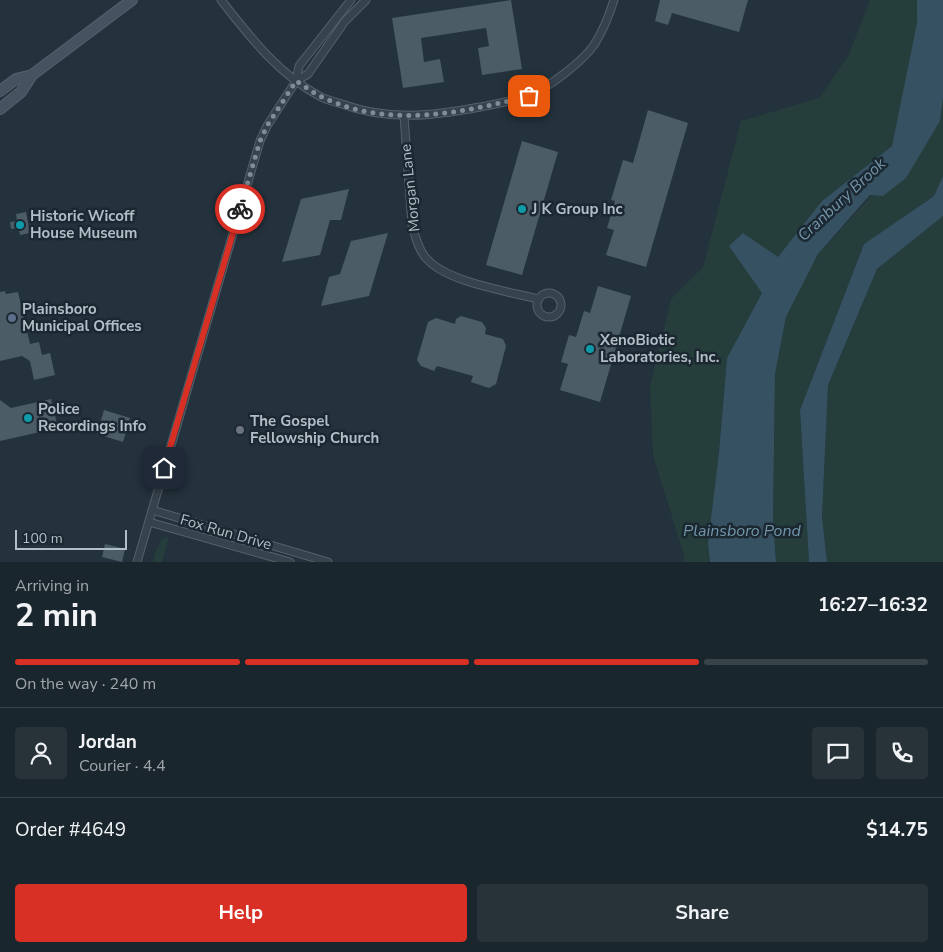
<!DOCTYPE html>
<html lang="en">
<head>
<meta charset="utf-8">
<style>
  body { margin:0; font-family:"Nunito Sans",sans-serif; background:#273239; color:#f1f3f6; height:100vh; display:flex; flex-direction:column; font-size:19px; white-space:nowrap }
  * { box-sizing:border-box; margin:0 }
  p { font-size:16px; color:#9fa5aa }
  .icon { flex:none; width:28px; height:28px; fill:none; stroke:currentColor; stroke-width:2; stroke-linecap:round; stroke-linejoin:round }
  .map { position:relative; height:562px; overflow:hidden }
  .panel { display:flex; flex-direction:column; background:#1a262d; flex:1 }
  .panel>* { flex:none }
  .scale { position:absolute; left:15px; bottom:12px; width:112px; box-sizing:border-box; padding-left:5px; border:2px solid #b2bec7; border-top:0; font-size:14px; line-height:18px; white-space:nowrap; color:#b2bec7; -webkit-text-stroke:4px #1c2831; paint-order:stroke }
  .pin { position:absolute; display:grid; place-items:center; width:42px; height:42px; color:#fff; margin:-21px; border-radius:10px; box-shadow:0 2px 8px #0006 }
  .courier { position:absolute; display:grid; place-items:center; width:50px; height:50px; margin:-25px; border:4px solid #d93025; border-radius:50%; background:#fff; color:#222; box-shadow:0 1px 6px #0007 }
  .head em { font-style:normal; font-weight:700 }
  .head div { display:flex; flex-direction:column-reverse }
  .head { display:flex; align-items:center; justify-content:space-between; height:85px; padding:0 15px }
  h1 { font-size:32px; font-weight:700; line-height:38px }
  .bar { display:grid; grid-template-columns:repeat(4,1fr); gap:8px 5px; align-content:center; height:60px; padding:0 15px }
  .bar i { height:6px; border-radius:4px; background:#384349 }
  .bar .active { background:#d93025 }
  .bar p { grid-column:span 4 }
  .line { display:flex; align-items:center; gap:12px; padding:0 15px; border-top:1px solid #384349 }
  .line div { flex:1 }
  .round { display:grid; place-items:center; flex:none; width:52px; height:52px; border-radius:5px; background:#273239 }
  .action { display:flex; gap:10px; margin-top:auto; padding:10px 15px }
  .action a { flex:1; height:58px; border-radius:5px; background:#d93025; color:#fff; font-size:20px; font-weight:700; line-height:58px; text-align:center }
  .action a+a { background:#273239; color:#f1f3f6 }
  .map>svg:first-child { display:block }
  .green { fill:#253d3b }
  .water { fill:#365162 }
  .building { fill:#4c5c67 }
  .lines { fill:none; stroke-linecap:round; stroke-linejoin:round }
  .street-casing { stroke:#55616a; stroke-width:9 }
  .secondary-casing { stroke:#55616a; stroke-width:12 }
  .street { stroke:#36434c; stroke-width:7 }
  .secondary { stroke:#44535f; stroke-width:10 }
  .done { stroke:#808d96; stroke-width:5; stroke-dasharray:0 9 }
  .route { stroke:#d93025; stroke-width:6 }
  .culture-dot { fill:#0f9aa8; stroke:#1c2831; stroke-width:2 }
  .service-dot { fill:#5c6f8a; stroke:#1c2831; stroke-width:2 }
  .worship-dot { fill:#6b7280; stroke:#1c2831; stroke-width:2 }
  .labels { text-anchor:middle; stroke-width:5; stroke-linejoin:round; paint-order:stroke }
  .street-label { font-size:15px; fill:#b2bec7; stroke:#1c2831 }
  .poi-label { font-size:15px; font-weight:bold; fill:#b2bec7; stroke:#1c2831; text-anchor:start }
  .water-label { font-size:16px; font-style:italic; fill:#7295aa; stroke:#1c2831 }
</style>
</head>
<body>
<div class="map">
<svg width="943" height="562" viewBox="0 0 943 562">
  <rect width="100%" height="100%" fill="#23323c"/>
  <g class="green">
    <polygon points="870,0 917,0 918,23 892,146 822,201 778,258 743,234 762,293 727,358 719,452 708,543 710,562 684,562 684,555 653,456 650,386 671,299 703,267 741,121 819,98 848,56"/>
    <polygon points="943,97 943,176 934,196 864,244 800,410 809,562 776,562 773,518 775,374 786,317 818,254 940,121"/>
    <polygon points="943,216 943,562 827,562 822,517 828,385 877,269"/>
    <polygon points="169,536 162,562 153,562 156,550 161,542 160,540"/>
  </g>
  <g class="water">
    <polygon points="917,0 943,0 943,97 940,121 906,178 883,196 870,195 818,254 786,317 775,374 773,517 776,562 710,562 708,543 719,452 727,358 762,293 729,246 743,233 778,257 822,201 892,146 917,23"/>
    <polygon points="943,176 943,216 877,269 828,385 822,517 827,562 809,562 800,410 864,244 934,196"/>
  </g>
  <g class="building">
    <polygon points="511,0 522,69 482,75 478,48 489,46 486,28 421,38 424,62 440,59 444,82 403,88 392,18"/>
    <polygon points="660,0 748,0 739,32 672,13 668,25 655,21"/>
    <polygon points="648,110 688,123 646,267 606,255 614,230 607,228 615,201 611,200 623,160 633,163"/>
    <polygon points="522,141 558,152 522,275 486,265"/>
    <polygon points="349,189 341,220 330,220 320,255 282,262 301,199"/>
    <polygon points="26,212 30,233 20,235 19,230 17,230 17,228 11,229 10,222 17,221 16,214"/>
    <polygon points="388,233 369,296 321,306 329,277 340,274 351,241"/>
    <polygon points="598,286 631,296 600,402 560,390 568,364 561,362 569,335 576,337 584,311 590,313"/>
    <polygon points="5,291 6,294 18,292 30,344 39,342 42,355 50,353 55,375 34,380 30,361 22,356 0,361 0,292"/>
    <polygon points="461,316 482,322 486,328 485,334 503,339 506,346 496,384 489,388 471,382 473,376 437,366 434,371 421,366 417,360 428,322 436,318 455,324 456,319"/>
    <polygon points="51,399 58,428 0,441 0,400 11,408"/>
    <polygon points="104,410 130,418 123,442 97,434"/>
    <polygon points="105,544 125,549 122,562 102,557"/>
  </g>
  <g class="lines">
    <defs>
      <g id="street">
        <path d="M 221,0 C 250,37 278,74 321,97 C 327,100 335,102 342,104 C 388,121 433,116 480,107 C 496,104 513,101 528,96 C 548,88 582,62 594,45 C 603,31 609,16 614,0"/>
        <polyline points="296,81 308,74 345,21 366,0"/>
        <path d="M 404,116 L 412,225 C 415,236 418,248 425,257 C 445,282 507,291 538,299"/>
        <circle cx="549" cy="305" r="12"/>
        <polyline points="152,510 328,562"/>
        <polyline points="149,522 290,562"/>
        <polyline points="137,562 260,141 267,126 296,81 299,66 351,0"/>
      </g>
      <g id="secondary">
        <polyline points="0,91 16,79 32,75"/>
        <polyline points="0,109 21,92 32,75 132,0"/>
      </g>
    </defs>
    <use href="#street" class="street-casing"/>
    <use href="#secondary" class="secondary-casing"/>
    <use href="#street" class="street"/>
    <use href="#secondary" class="secondary"/>
  </g>
  <g class="lines">
    <path class="done" d="M 240,209 L 260,141 L 267,126 L 296,81 C 305,86 313,93 322,97 C 388,129 462,113 529,96"/>
    <polyline class="route" points="164,468 240,209"/>
  </g>
  <g class="culture-dot">
    <circle cx="522" cy="209" r="5"/>
    <circle cx="20" cy="225" r="5"/>
    <circle cx="590" cy="349" r="5"/>
    <circle cx="28" cy="418" r="5"/>
  </g>
  <circle class="service-dot" cx="12" cy="318" r="5"/>
  <circle class="worship-dot" cx="240" cy="430" r="5"/>
  <g class="labels">
    <g class="street-label">
      <text transform="translate(410 188) rotate(-96)" y="5">Morgan Lane</text>
      <text transform="translate(226 532) rotate(16)" y="5">Fox Run Drive</text>
    </g>
    <g class="poi-label">
      <text x="532" y="214">J K Group Inc</text>
      <text x="30" y="221">Historic Wicoff<tspan x="30" dy="17">House Museum</tspan></text>
      <text x="22" y="314">Plainsboro<tspan x="22" dy="17">Municipal Offices</tspan></text>
      <text x="600" y="345">XenoBiotic<tspan x="600" dy="17">Laboratories, Inc.</tspan></text>
      <text x="38" y="414">Police<tspan x="38" dy="17">Recordings Info</tspan></text>
      <text x="250" y="426">The Gospel<tspan x="250" dy="17">Fellowship Church</tspan></text>
    </g>
    <g class="water-label">
      <text transform="translate(841 199) rotate(-43)" y="6">Cranbury Brook</text>
      <text x="742" y="536">Plainsboro Pond</text>
    </g>
  </g>
</svg>
<div class="scale">100 m</div>
<div class="pin" style="left:529px;top:96px;background:#ea580c"><svg class="icon" aria-label="bag" viewBox="0 0 24 24"><path d="M5 8h14l-1 12H6zM9 8a3 3 0 0 1 6 0"/></svg></div>
<div class="pin" style="left:164px;top:468px;background:#1f2937"><svg class="icon" aria-label="home" viewBox="0 0 24 24"><path d="M3 11l9-7 9 7M6 9v11h12V9"/></svg></div>
<div class="courier" style="left:240px;top:209px"><svg class="icon" aria-label="bike" viewBox="0 0 24 24"><circle cx="6" cy="16" r="4"/><circle cx="18" cy="16" r="4"/><path d="M6 16l4-8h5l3 8M10 8l3 8H6M13 5h3"/></svg></div>
</div>
<section class="panel">
<div class="head"><div><h1>2 min</h1><p>Arriving in</p></div><em>16:27–16:32</em></div>
<div class="bar"><i class="active"></i><i class="active"></i><i class="active"></i><i></i><p>On the way · 240 m</p></div>
<div class="line" style="height:90px"><a class="round"><svg class="icon" aria-label="person" viewBox="0 0 24 24"><circle cx="12" cy="8" r="4"/><path d="M4 21q1-7 8-7t8 7"/></svg></a><div><b>Jordan</b><p>Courier · 4.4</p></div><a class="round"><svg class="icon" aria-label="chat" viewBox="0 0 24 24"><path d="M4 5h16v11H9l-5 4z"/></svg></a><a class="round"><svg class="icon" aria-label="phone" viewBox="0 0 24 24"><path d="M5 4h4l2 5-3 2q2 4 5 5l2-3 5 2v4C11 20 4 13 5 4z"/></svg></a></div>
<div class="line" style="height:65px"><div>Order #4649</div><b>$14.75</b></div>
<div class="action"><a>Help</a><a>Share</a></div>
</section>
</body>
</html>
